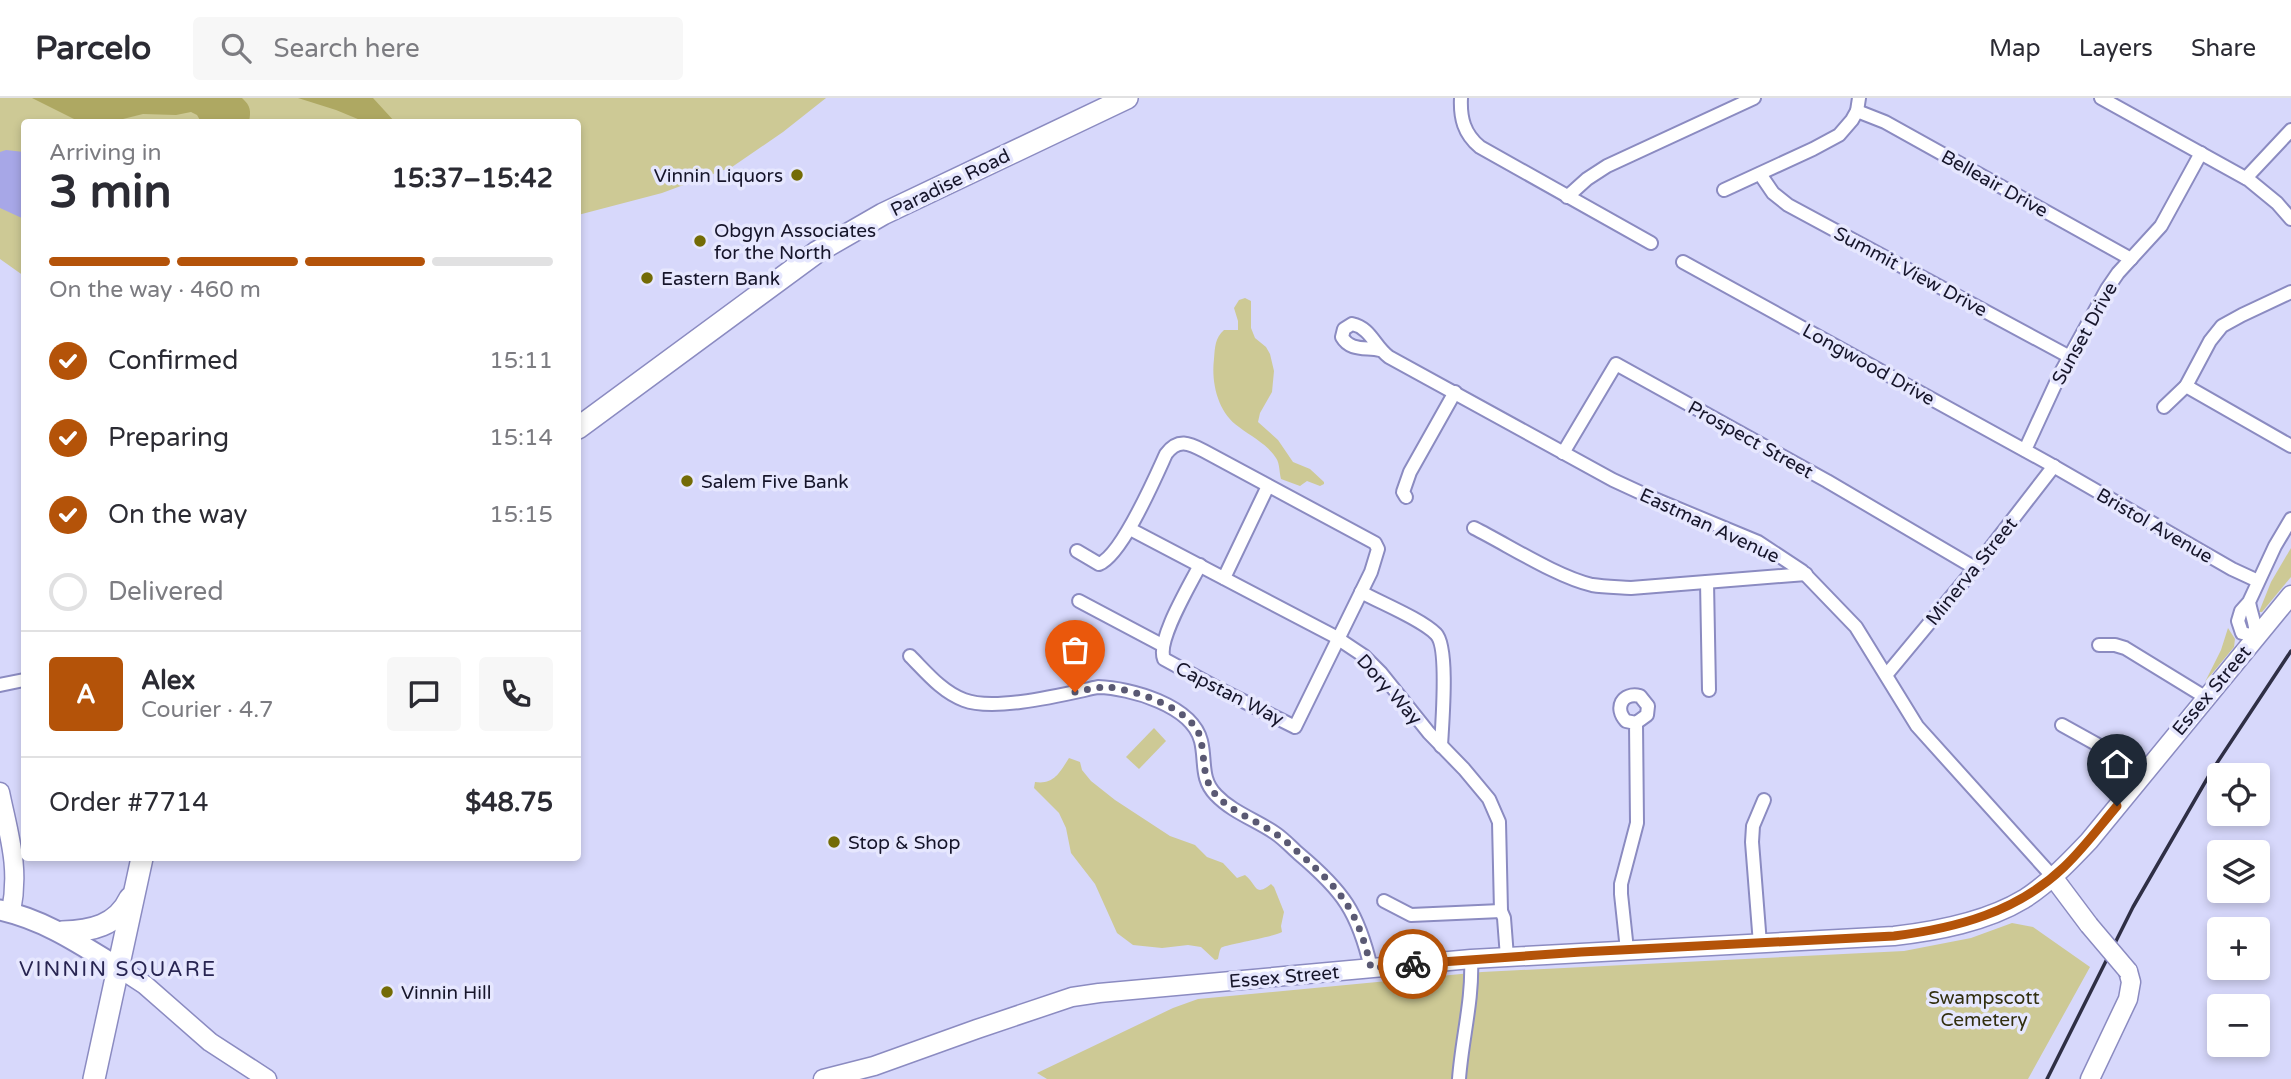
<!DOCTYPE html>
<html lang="en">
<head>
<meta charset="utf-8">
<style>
  body { margin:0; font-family:"Varela Round",sans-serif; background:#f7f7f7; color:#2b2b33; height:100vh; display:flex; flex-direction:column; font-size:26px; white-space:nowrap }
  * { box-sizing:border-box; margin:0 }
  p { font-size:23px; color:#7c7c81 }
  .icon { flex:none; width:38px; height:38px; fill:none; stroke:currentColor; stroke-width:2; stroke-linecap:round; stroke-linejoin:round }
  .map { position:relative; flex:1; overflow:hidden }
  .side { position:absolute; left:21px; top:21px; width:560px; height:742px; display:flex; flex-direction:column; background:#fff; border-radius:7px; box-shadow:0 4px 10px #0003 }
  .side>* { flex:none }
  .tools { position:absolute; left:2207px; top:665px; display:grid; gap:14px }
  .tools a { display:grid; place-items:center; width:63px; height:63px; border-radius:7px; background:#fff; box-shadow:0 4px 10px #0003; font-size:35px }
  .pin { position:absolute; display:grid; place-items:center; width:60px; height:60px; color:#fff; margin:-72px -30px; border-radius:50% 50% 50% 0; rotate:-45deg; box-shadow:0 0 7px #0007 }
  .pin .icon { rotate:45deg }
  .courier { position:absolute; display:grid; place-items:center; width:70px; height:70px; margin:-35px; border:5px solid #b45309; border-radius:50%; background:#fff; color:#222; box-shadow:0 2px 9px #0007 }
  .headline em { font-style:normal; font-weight:800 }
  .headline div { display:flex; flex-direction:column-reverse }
  .headline { display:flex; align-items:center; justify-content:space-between; height:119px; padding:0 28px }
  h1 { font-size:46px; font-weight:800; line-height:52px }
  .bar { display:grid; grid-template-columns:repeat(4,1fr); gap:10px 7px; align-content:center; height:84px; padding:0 28px }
  .bar i { height:9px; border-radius:5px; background:#e1e1e2 }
  .bar .active { background:#b45309 }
  .bar p { grid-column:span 4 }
  .line { display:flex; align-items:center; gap:18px; padding:0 28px; border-top:2px solid #e1e1e2 }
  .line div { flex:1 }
  .round { display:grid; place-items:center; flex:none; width:74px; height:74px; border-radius:7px; background:#f7f7f7 }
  ol { padding:0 28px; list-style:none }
  li { display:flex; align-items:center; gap:21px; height:77px }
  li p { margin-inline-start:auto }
  li .icon { padding:7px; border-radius:50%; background:#b45309; color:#fff; stroke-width:4 }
  li:last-child { color:#7c7c81 }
  li i { width:38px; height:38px; border:4px solid #e1e1e2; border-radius:50% }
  header { display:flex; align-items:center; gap:42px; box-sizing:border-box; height:98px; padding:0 35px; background:#fff; border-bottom:2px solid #e1e1e2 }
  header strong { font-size:33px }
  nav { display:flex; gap:38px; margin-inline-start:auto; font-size:24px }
  .search { width:490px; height:63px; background:#f7f7f7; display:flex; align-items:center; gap:18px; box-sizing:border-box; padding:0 24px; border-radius:7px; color:#7c7c81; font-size:26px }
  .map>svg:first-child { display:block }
  .green { fill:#cdc995 }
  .forest { fill:#aea862 }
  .water { fill:#a7a7e7 }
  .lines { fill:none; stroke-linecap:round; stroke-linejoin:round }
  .street-casing { stroke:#8b8bc1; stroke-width:16 }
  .secondary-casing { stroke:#8b8bc1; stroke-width:21 }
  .primary-casing { stroke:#8b8bc1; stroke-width:23 }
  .highway-casing { stroke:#8b8bc1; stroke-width:24 }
  .street { stroke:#fff; stroke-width:12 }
  .secondary { stroke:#fff; stroke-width:18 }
  .primary { stroke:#fff; stroke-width:19 }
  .highway { stroke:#fff; stroke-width:21 }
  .rail { stroke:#2f2f45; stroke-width:3.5 }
  .secondary-bridge-casing { stroke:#8b8bc1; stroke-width:21; stroke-linecap:butt }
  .secondary-bridge { stroke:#fff; stroke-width:18 }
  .done { stroke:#5a5973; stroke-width:7; stroke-dasharray:0 12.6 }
  .route { stroke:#b45309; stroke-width:9 }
  .poi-dot { fill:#736b05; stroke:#e6e7fe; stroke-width:2.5 }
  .labels { text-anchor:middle; stroke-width:7; stroke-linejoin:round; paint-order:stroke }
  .poi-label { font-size:19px; fill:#16152a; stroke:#e6e7fe; text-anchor:start }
  .street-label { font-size:19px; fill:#16152a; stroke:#e6e7fe }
  .park-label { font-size:19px; fill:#322f0f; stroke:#e6e7fe }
  .neighbourhood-label { font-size:21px; letter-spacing:2px; fill:#282552; stroke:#e6e7fe }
</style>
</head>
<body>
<header>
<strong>Parcelo</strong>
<div class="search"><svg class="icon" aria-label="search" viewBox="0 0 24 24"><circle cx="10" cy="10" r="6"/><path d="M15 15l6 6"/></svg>Search here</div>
<nav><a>Map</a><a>Layers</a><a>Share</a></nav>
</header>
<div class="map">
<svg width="2291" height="981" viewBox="0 0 2291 981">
  <rect width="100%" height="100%" fill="#d7d8fb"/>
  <g class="green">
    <polygon points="0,0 826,0 783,34 732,69 662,95 578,117 578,24 24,24 24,178 0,161"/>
    <path d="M 1245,200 L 1251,203 L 1251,230 L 1255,240 L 1266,249 L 1270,256 L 1274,273 L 1272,294 L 1260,315 L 1258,324 L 1278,342 L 1293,364 L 1310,371 L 1324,384 L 1324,386 L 1320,388 L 1307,383 L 1300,388 L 1281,381 C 1279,374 1280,366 1276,360 C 1267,346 1252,339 1239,329 C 1218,315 1211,285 1214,261 C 1215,249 1215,240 1224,232 L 1238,232 L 1238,223 L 1234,210 L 1239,202 Z"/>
    <polygon points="2291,450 2291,479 2262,514 2259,514 2271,484"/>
    <polygon points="2228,530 2235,541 2234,549 2205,584 2221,552"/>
    <polygon points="1154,630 1166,643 1139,671 1126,659"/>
    <path d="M 1069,660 L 1080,664 L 1082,672 L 1091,683 L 1115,702 L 1170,738 L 1195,747 L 1207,759 L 1223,765 L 1237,780 L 1245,777 C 1257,786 1254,800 1271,786 L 1274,789 L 1284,814 L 1281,828 L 1282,834 C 1271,840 1223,847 1221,850 C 1219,853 1219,857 1218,861 L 1215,862 L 1201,849 L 1188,847 L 1162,850 L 1133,847 L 1117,835 L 1095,786 L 1071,755 L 1066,730 L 1059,715 L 1034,690 L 1035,684 C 1054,687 1060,674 1069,660 Z"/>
    <polygon points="2012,825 2033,829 2090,869 2028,981 1047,981 1037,975 1173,910 1198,901 1482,874 1904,853 1971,840"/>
  </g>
  <g class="forest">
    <path d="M 32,0 L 242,0 C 251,8 251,13 249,24 L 201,24 L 197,17 L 191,14 L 176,17 L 143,16 L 111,24 L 80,24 Z"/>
    <polygon points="298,0 373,0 395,24 365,24 336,12"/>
  </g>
  <polygon class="water" points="6,52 24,54 24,121 0,110 0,54"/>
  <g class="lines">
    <defs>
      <g id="street">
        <path d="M 1461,0 C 1460,20 1464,36 1480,49 L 1651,145"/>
        <polyline points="2101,0 2249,82 2277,105 2291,121"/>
        <polyline points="1857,13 1885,24 2131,161"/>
        <polyline points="1760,76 1773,95 1788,107 2070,259"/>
        <polyline points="2246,80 2291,32"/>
        <polyline points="1724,92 1813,51 1839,37 1852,22 1857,13 1859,0"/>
        <polyline points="1567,99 1587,81 1607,68 1754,0"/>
        <polyline points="1683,164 2048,365 2232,471 2258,483"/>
        <path d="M 1380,252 C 1365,249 1350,253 1342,239 L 1344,231 L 1352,226 C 1371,230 1374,248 1389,259 L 1613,382 L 1652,400 L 1758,444 L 1802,473 L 1856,529 L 1917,628 L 2053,779"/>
        <polyline points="2186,288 2291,348"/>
        <polyline points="2164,309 2186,288 2210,243 2222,228 2242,217 2291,194"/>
        <polyline points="2025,352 2060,276 2107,191 2118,175 2161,128 2201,55"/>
        <polyline points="1563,355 1616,266 1827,383 1975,470"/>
        <polyline points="1406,399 1403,394 1410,374 1455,294"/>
        <path d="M 1474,430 C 1508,447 1557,479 1592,487 C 1605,489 1618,489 1631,490 L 1806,476"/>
        <polyline points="1130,431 1334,538 1364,558 1381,575 1429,635 1464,671 1489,701 1499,724 1501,813 1504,820 1507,859"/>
        <path d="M 1077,453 L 1099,466 C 1122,457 1155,380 1166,356 C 1178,340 1189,345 1204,353 L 1375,445 L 1378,451 L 1371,474 L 1295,629 L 1219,591 L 1164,561 C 1156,543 1190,487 1200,467"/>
        <polyline points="1224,480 1268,388"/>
        <polyline points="1707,484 1709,592"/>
        <path d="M 1361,494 C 1381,505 1421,521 1436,536 C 1449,549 1442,627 1441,648"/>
        <polyline points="1079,503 1162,547"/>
        <path d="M 2249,504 C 2251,516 2256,526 2256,538 L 2242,535 L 2238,523 L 2241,513 L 2249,504 L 2275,448 L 2291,421"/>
        <polyline points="2099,547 2115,547 2125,550 2205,599"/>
        <path d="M 910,558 C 926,574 942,594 964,602 C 995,614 1065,596 1098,589 C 1130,590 1192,607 1201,643 C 1206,663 1200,681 1216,697 C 1232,714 1256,722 1275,735 C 1284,741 1291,749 1299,756 C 1343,793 1358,814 1371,870"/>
        <polyline points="1887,576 1975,470 2054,368"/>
        <polyline points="0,587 24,582"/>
        <polyline points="2062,627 2145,673"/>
        <polyline points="1384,803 1411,817 1501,813"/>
        <polyline points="1760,846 1752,744 1753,728 1764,702"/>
        <path d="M 1627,852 L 1621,796 L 1621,786 L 1637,725 L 1636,625 L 1647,617 L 1648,608 L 1640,598 C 1622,594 1614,610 1626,623 L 1636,625"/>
        <path d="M 1459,981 C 1462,940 1473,902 1471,861"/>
      </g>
      <g id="secondary">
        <path d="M 0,694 C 9,738 20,769 11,814"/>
        <polyline points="2053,779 2089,827"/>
        <polyline points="119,870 145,887 210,944 267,981"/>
        <path d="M 823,981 L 874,968 L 977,931 L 1072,899 L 1099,895 L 1471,861 L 1894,838 C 1937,833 1986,824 2024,801 C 2049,785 2069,764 2089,743 L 2291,497"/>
        <polyline points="2090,981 2128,901 2131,884 2128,873"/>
      </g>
      <path id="primary" d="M 0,812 C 45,822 80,846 119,870"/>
      <g id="highway">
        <polyline points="578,330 817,154 883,116 1127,0"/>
        <path d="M 62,834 C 91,833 117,828 130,800"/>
        <polyline points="94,981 142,760"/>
      </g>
    </defs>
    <use href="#street" class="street-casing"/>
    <use href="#secondary" class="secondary-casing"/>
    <use href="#primary" class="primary-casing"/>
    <use href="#highway" class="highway-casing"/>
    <use href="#street" class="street"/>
    <use href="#secondary" class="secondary"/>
    <use href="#primary" class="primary"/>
    <use href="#highway" class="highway"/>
    <polyline class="rail" points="2047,981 2133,809 2211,674 2291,553"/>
    <defs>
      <polyline id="secondary-bridge" points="2089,827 2128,873"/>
    </defs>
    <use href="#secondary-bridge" class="secondary-bridge-casing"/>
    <use href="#secondary-bridge" class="secondary-bridge"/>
  </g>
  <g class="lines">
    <path class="done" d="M 1075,594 C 1086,592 1096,589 1107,589 C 1133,591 1189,610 1199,636 C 1207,660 1199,682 1220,701 C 1235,715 1257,723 1274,735 C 1283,740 1291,748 1299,755 C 1342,793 1358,813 1371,870 L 1413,866"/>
    <path class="route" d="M 1413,866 L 1581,854 L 1894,838 C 1957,830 2017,814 2064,769 C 2084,750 2100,728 2117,708"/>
  </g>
  <g class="poi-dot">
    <circle cx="797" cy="77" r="7"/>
    <circle cx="700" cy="143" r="7"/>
    <circle cx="647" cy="180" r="7"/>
    <circle cx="687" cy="383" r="7"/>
    <circle cx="834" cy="744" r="7"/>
    <circle cx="387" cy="894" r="7"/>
  </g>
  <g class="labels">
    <g class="poi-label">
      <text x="783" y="84" text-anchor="end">Vinnin Liquors</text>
      <text x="714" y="139">Obgyn Associates<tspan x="714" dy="22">for the North</tspan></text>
      <text x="661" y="187">Eastern Bank</text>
      <text x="701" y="390">Salem Five Bank</text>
      <text x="848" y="751">Stop &amp; Shop</text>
      <text x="401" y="901">Vinnin Hill</text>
    </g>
    <g class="street-label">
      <text transform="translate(950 84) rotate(-26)" y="7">Paradise Road</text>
      <text transform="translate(1995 85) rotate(29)" y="7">Belleair Drive</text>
      <text transform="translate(1911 173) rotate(28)" y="7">Summit View Drive</text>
      <text transform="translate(2084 235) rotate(-61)" y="7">Sunset Drive</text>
      <text transform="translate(1869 266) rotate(29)" y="7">Longwood Drive</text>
      <text transform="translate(1751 341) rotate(29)" y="7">Prospect Street</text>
      <text transform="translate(1710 427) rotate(25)" y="7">Eastman Avenue</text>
      <text transform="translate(2155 427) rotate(30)" y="7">Bristol Avenue</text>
      <text transform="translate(1971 473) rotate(-51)" y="7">Minerva Street</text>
      <text transform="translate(1390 591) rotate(48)" y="7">Dory Way</text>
      <text transform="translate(2211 592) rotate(-50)" y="7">Essex Street</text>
      <text transform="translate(1230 595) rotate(27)" y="7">Capstan Way</text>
      <text transform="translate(1284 878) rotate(-5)" y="7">Essex Street</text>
    </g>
    <g class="park-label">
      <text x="1984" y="906">Swampscott<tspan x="1984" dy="22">Cemetery</tspan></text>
    </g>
    <g class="neighbourhood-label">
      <text x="118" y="878">VINNIN SQUARE</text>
    </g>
  </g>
</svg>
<div class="tools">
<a><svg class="icon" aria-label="locate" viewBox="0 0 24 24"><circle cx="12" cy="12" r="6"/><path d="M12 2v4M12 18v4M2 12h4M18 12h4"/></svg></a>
<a><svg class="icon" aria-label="layers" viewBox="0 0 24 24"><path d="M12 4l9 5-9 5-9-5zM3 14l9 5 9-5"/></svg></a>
<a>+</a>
<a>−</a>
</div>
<div class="pin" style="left:1075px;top:594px;background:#ea580c"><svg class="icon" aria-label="bag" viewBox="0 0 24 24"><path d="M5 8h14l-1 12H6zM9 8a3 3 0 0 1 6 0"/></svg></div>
<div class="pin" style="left:2117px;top:708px;background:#1f2937"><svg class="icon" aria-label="home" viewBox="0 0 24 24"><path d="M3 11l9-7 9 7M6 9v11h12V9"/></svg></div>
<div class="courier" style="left:1413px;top:866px"><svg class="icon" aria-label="bike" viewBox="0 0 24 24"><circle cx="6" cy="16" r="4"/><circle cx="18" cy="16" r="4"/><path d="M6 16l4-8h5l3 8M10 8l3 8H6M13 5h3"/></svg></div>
<section class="side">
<div class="headline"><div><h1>3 min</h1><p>Arriving in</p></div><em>15:37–15:42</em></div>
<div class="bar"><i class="active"></i><i class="active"></i><i class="active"></i><i></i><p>On the way · 460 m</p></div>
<ol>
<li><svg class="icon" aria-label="check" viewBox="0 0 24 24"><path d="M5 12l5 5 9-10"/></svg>Confirmed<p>15:11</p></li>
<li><svg class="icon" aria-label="check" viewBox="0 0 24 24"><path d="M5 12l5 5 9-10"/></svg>Preparing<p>15:14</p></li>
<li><svg class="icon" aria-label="check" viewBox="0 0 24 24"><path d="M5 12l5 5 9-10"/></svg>On the way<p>15:15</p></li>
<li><i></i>Delivered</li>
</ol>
<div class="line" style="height:126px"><b class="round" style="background:#b45309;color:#fff">A</b><div><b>Alex</b><p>Courier · 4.7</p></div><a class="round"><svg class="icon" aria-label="chat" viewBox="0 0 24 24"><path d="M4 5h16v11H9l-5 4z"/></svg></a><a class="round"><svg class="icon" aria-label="phone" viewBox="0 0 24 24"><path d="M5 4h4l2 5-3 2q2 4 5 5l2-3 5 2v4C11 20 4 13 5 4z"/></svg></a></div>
<div class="line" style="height:91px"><div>Order #7714</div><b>$48.75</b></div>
</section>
</div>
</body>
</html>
